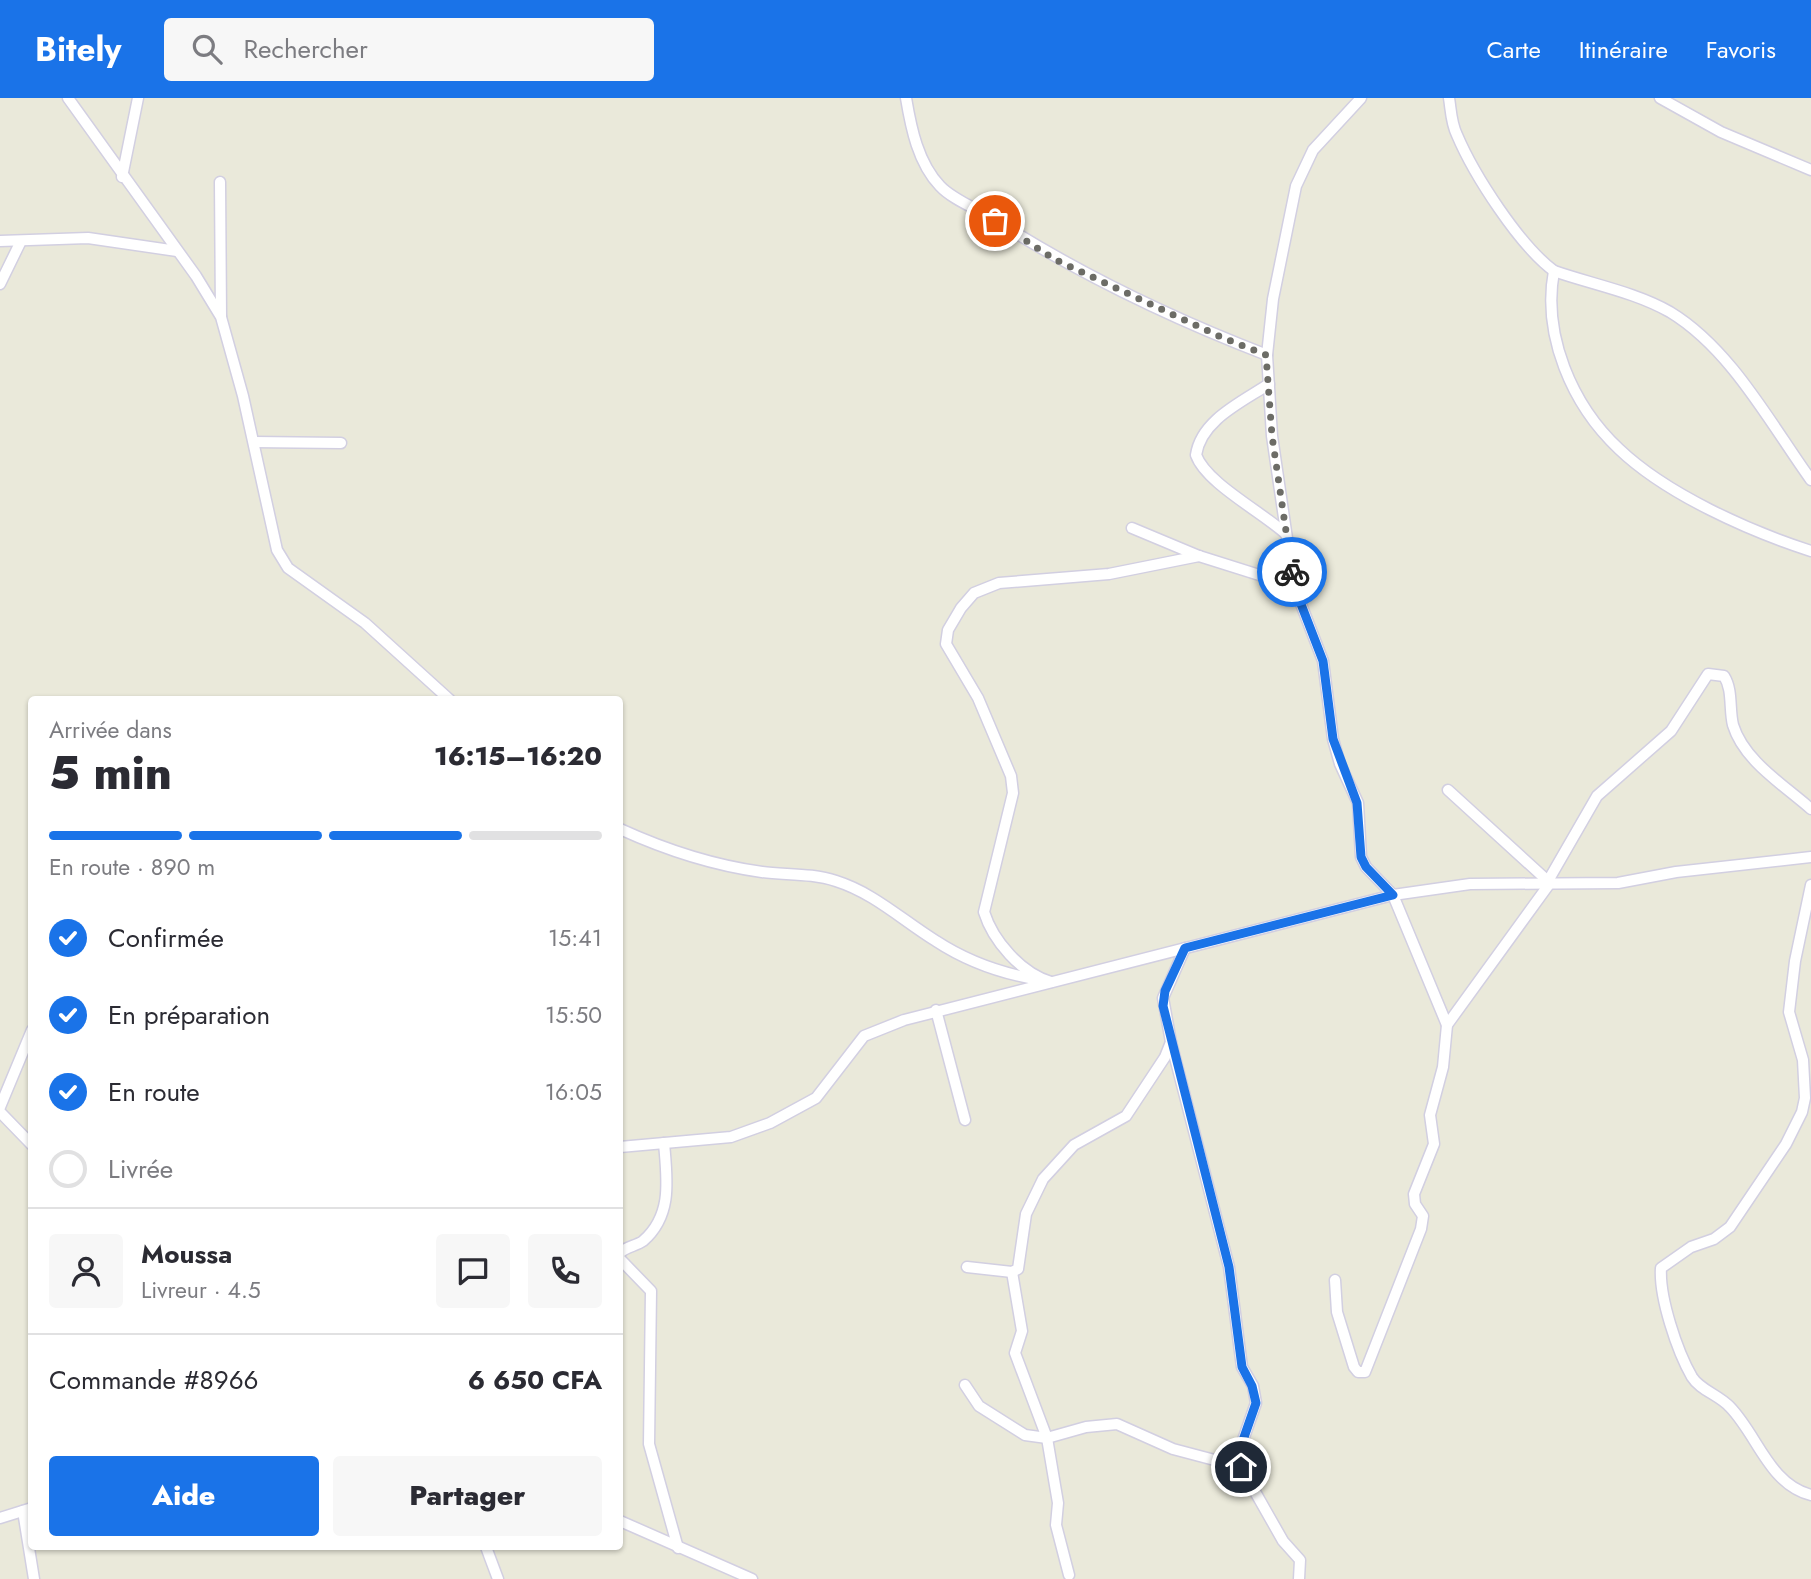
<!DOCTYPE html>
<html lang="fr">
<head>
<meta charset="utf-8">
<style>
  body { margin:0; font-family:Jost,sans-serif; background:#f7f7f7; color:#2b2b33; height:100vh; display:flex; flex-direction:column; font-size:26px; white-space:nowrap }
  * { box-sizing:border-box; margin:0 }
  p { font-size:23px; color:#7c7c81 }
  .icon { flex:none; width:38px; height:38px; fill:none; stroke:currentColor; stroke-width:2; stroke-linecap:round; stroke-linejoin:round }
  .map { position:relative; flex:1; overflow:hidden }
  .sheet { position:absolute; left:28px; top:598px; width:595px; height:854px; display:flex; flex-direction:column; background:#fff; border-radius:7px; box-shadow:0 2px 5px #0004 }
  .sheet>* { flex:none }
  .pin { position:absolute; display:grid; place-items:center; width:60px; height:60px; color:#fff; margin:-30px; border:4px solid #fff; border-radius:50%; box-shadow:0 2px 7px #0007 }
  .courier { position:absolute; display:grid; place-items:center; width:70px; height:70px; margin:-35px; border:5px solid #1a73e8; border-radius:50%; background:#fff; color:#222; box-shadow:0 2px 9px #0007 }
  .summary em { font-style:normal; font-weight:800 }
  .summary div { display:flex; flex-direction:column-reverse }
  .summary { display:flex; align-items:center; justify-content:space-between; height:119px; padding:0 21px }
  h1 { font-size:46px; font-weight:800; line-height:52px }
  .bar { display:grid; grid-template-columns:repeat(4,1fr); gap:10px 7px; align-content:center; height:84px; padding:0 21px }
  .bar i { height:9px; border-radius:5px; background:#e1e1e2 }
  .bar .selected { background:#1a73e8 }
  .bar p { grid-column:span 4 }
  .line { display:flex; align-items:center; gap:18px; padding:0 21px; border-top:2px solid #e1e1e2 }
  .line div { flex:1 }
  .round { display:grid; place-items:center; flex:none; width:74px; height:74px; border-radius:7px; background:#f7f7f7 }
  ol { padding:0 21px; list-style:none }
  li { display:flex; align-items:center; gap:21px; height:77px }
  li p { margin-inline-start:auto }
  li .icon { padding:7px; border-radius:50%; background:#1a73e8; color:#fff; stroke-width:4 }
  li:last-child { color:#7c7c81 }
  li i { width:38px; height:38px; border:4px solid #e1e1e2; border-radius:50% }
  .action { display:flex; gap:14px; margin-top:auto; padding:14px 21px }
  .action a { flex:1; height:80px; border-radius:7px; background:#1a73e8; color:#fff; font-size:28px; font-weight:800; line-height:80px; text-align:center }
  .action a+a { background:#f7f7f7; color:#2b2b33 }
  header { display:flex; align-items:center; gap:42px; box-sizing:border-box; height:98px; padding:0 35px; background:#1a73e8; color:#fff }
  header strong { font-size:33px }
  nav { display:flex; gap:38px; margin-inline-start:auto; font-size:24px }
  .search { width:490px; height:63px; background:#f7f7f7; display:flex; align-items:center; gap:18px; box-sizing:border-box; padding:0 24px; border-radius:7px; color:#7c7c81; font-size:26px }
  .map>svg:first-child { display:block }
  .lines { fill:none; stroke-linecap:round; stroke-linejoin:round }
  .minor-casing { stroke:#d2cfe1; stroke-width:13 }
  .minor { stroke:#fff; stroke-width:10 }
  .done { stroke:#6c6c66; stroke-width:7; stroke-dasharray:0 12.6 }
  .route { stroke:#1a73e8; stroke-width:9 }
</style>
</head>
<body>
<header>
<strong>Bitely</strong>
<div class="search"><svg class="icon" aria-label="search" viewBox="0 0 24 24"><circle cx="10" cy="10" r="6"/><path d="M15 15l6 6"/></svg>Rechercher</div>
<nav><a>Carte</a><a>Itinéraire</a><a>Favoris</a></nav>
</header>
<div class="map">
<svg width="1811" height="1481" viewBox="0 0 1811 1481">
  <rect width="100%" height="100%" fill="#eae9da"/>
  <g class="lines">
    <defs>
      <g id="minor">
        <polyline points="68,0 196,178 221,219 243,298 277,452 288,470 365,525 450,602"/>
        <path d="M 906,0 C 911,30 918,65 940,88 C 952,101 975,110 990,119 C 1076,174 1171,220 1267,257"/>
        <polyline points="1361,0 1313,52 1296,88 1273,201 1267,257 1272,338 1294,488 1323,563 1333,641 1340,666 1358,705 1361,759 1366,769 1393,797 1447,927"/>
        <path d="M 1449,0 C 1451,12 1451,25 1457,37 C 1474,77 1519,147 1554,173 C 1591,186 1635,194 1670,214 C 1731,251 1770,325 1811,382"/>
        <polyline points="1660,0 1721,34 1811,72"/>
        <polyline points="122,79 138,0"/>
        <polyline points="220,84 221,218"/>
        <polyline points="0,143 88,140 177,153"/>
        <path d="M 1554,173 C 1542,237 1572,307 1619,351 C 1666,396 1749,433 1811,453"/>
        <polyline points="0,186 21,143"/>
        <path d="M 1269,286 C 1242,304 1201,322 1196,357 C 1206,385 1262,414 1286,436"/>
        <polyline points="254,344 341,345"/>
        <polyline points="1132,430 1199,458 1294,488"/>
        <path d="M 620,731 C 666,752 711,767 762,774 C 786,777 812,775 836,783 C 874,795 902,822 936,843 C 968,864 1003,876 1040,882"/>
        <path d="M 1548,783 L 1597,698 L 1671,633 L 1708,576 L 1724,578 C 1733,592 1729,611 1733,627 C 1744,663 1784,687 1811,711"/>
        <path d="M 1811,787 L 1795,863 L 1789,914 L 1803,962 L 1805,1000 L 1802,1014 L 1786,1046 L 1730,1129 L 1714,1141 L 1691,1149 L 1661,1170 C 1659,1199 1677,1253 1692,1279 C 1700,1292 1719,1297 1730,1309 C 1758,1338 1769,1386 1811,1397"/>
        <path d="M 1051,884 C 1021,875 993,843 984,814 L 1013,695 L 1011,678 L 978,600 L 946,546 L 948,532 L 961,510 L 974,495 L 999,485 L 1109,476 L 1199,458"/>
        <polyline points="936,912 965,1022"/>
        <polyline points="1171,944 1229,1169 1242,1269 1253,1288 1256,1305 1242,1345 1241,1369"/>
        <polyline points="0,1009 32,932"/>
        <polyline points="0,1014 32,1047"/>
        <polyline points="620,1049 731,1039 770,1025 816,1000 864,938 904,922 1393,797 1470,786 1618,785 1676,774 1811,759"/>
        <path d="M 620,1155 C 625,1149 636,1148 643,1143 C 673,1117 667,1081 664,1045"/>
        <polyline points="620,1161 651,1193 649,1346 678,1450"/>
        <polyline points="967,1169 1012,1174 1018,1171 1026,1116 1043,1081 1074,1047 1126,1018 1165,959 1171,944 1163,900 1185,850"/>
        <polyline points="1012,1174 1022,1233 1015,1255 1047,1340 1058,1405 1056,1427 1069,1477"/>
        <polyline points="1335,1182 1337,1214 1354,1269 1358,1274 1365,1274 1421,1131 1423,1118 1415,1106 1414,1096 1434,1046 1430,1017 1443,969 1447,927 1550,785 1448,692"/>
        <polyline points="965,1287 979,1308 1025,1337 1047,1340 1086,1329 1117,1326 1173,1351 1241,1369 1283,1443 1300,1462 1299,1481"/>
        <polyline points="23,1413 34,1481"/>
        <polyline points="0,1420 32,1410"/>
        <polyline points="620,1423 752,1481"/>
        <polyline points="486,1449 498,1481"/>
      </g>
    </defs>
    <use href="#minor" class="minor-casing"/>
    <use href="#minor" class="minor"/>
  </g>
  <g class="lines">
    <polyline class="done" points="995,123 1056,162 1221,239 1266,257 1272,338 1292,474"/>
    <polyline class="route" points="1241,1369 1242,1345 1256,1305 1252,1288 1242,1269 1229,1169 1163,908 1165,893 1185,850 1393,797 1366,769 1361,759 1357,705 1333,641 1323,563 1299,501 1292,474"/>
  </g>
</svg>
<div class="pin" style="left:995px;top:123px;background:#ea580c"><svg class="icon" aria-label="bag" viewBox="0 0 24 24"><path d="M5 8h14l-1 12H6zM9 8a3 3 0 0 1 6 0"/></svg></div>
<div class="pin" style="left:1241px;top:1369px;background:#1f2937"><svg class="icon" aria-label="home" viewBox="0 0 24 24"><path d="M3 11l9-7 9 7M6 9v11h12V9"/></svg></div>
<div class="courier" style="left:1292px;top:474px"><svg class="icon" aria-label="bike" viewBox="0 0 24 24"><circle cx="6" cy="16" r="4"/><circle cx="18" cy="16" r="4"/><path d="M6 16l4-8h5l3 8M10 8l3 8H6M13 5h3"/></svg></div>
<section class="sheet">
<div class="summary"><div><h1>5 min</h1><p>Arrivée dans</p></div><em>16:15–16:20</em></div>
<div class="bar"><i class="selected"></i><i class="selected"></i><i class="selected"></i><i></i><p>En route · 890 m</p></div>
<ol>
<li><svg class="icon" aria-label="check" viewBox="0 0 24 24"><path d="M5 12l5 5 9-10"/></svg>Confirmée<p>15:41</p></li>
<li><svg class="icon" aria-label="check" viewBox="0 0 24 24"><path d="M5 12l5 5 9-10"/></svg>En préparation<p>15:50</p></li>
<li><svg class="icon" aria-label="check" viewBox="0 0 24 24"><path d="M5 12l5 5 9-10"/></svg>En route<p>16:05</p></li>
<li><i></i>Livrée</li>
</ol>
<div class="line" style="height:126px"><a class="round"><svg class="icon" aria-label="person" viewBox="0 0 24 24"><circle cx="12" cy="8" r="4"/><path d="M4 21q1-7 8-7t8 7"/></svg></a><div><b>Moussa</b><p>Livreur · 4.5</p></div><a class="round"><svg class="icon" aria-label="chat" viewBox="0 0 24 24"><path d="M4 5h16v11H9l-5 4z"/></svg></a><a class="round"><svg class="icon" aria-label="phone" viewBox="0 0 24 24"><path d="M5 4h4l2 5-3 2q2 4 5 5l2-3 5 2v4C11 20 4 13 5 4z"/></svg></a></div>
<div class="line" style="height:91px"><div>Commande #8966</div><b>6 650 CFA</b></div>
<div class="action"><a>Aide</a><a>Partager</a></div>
</section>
</div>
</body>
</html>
